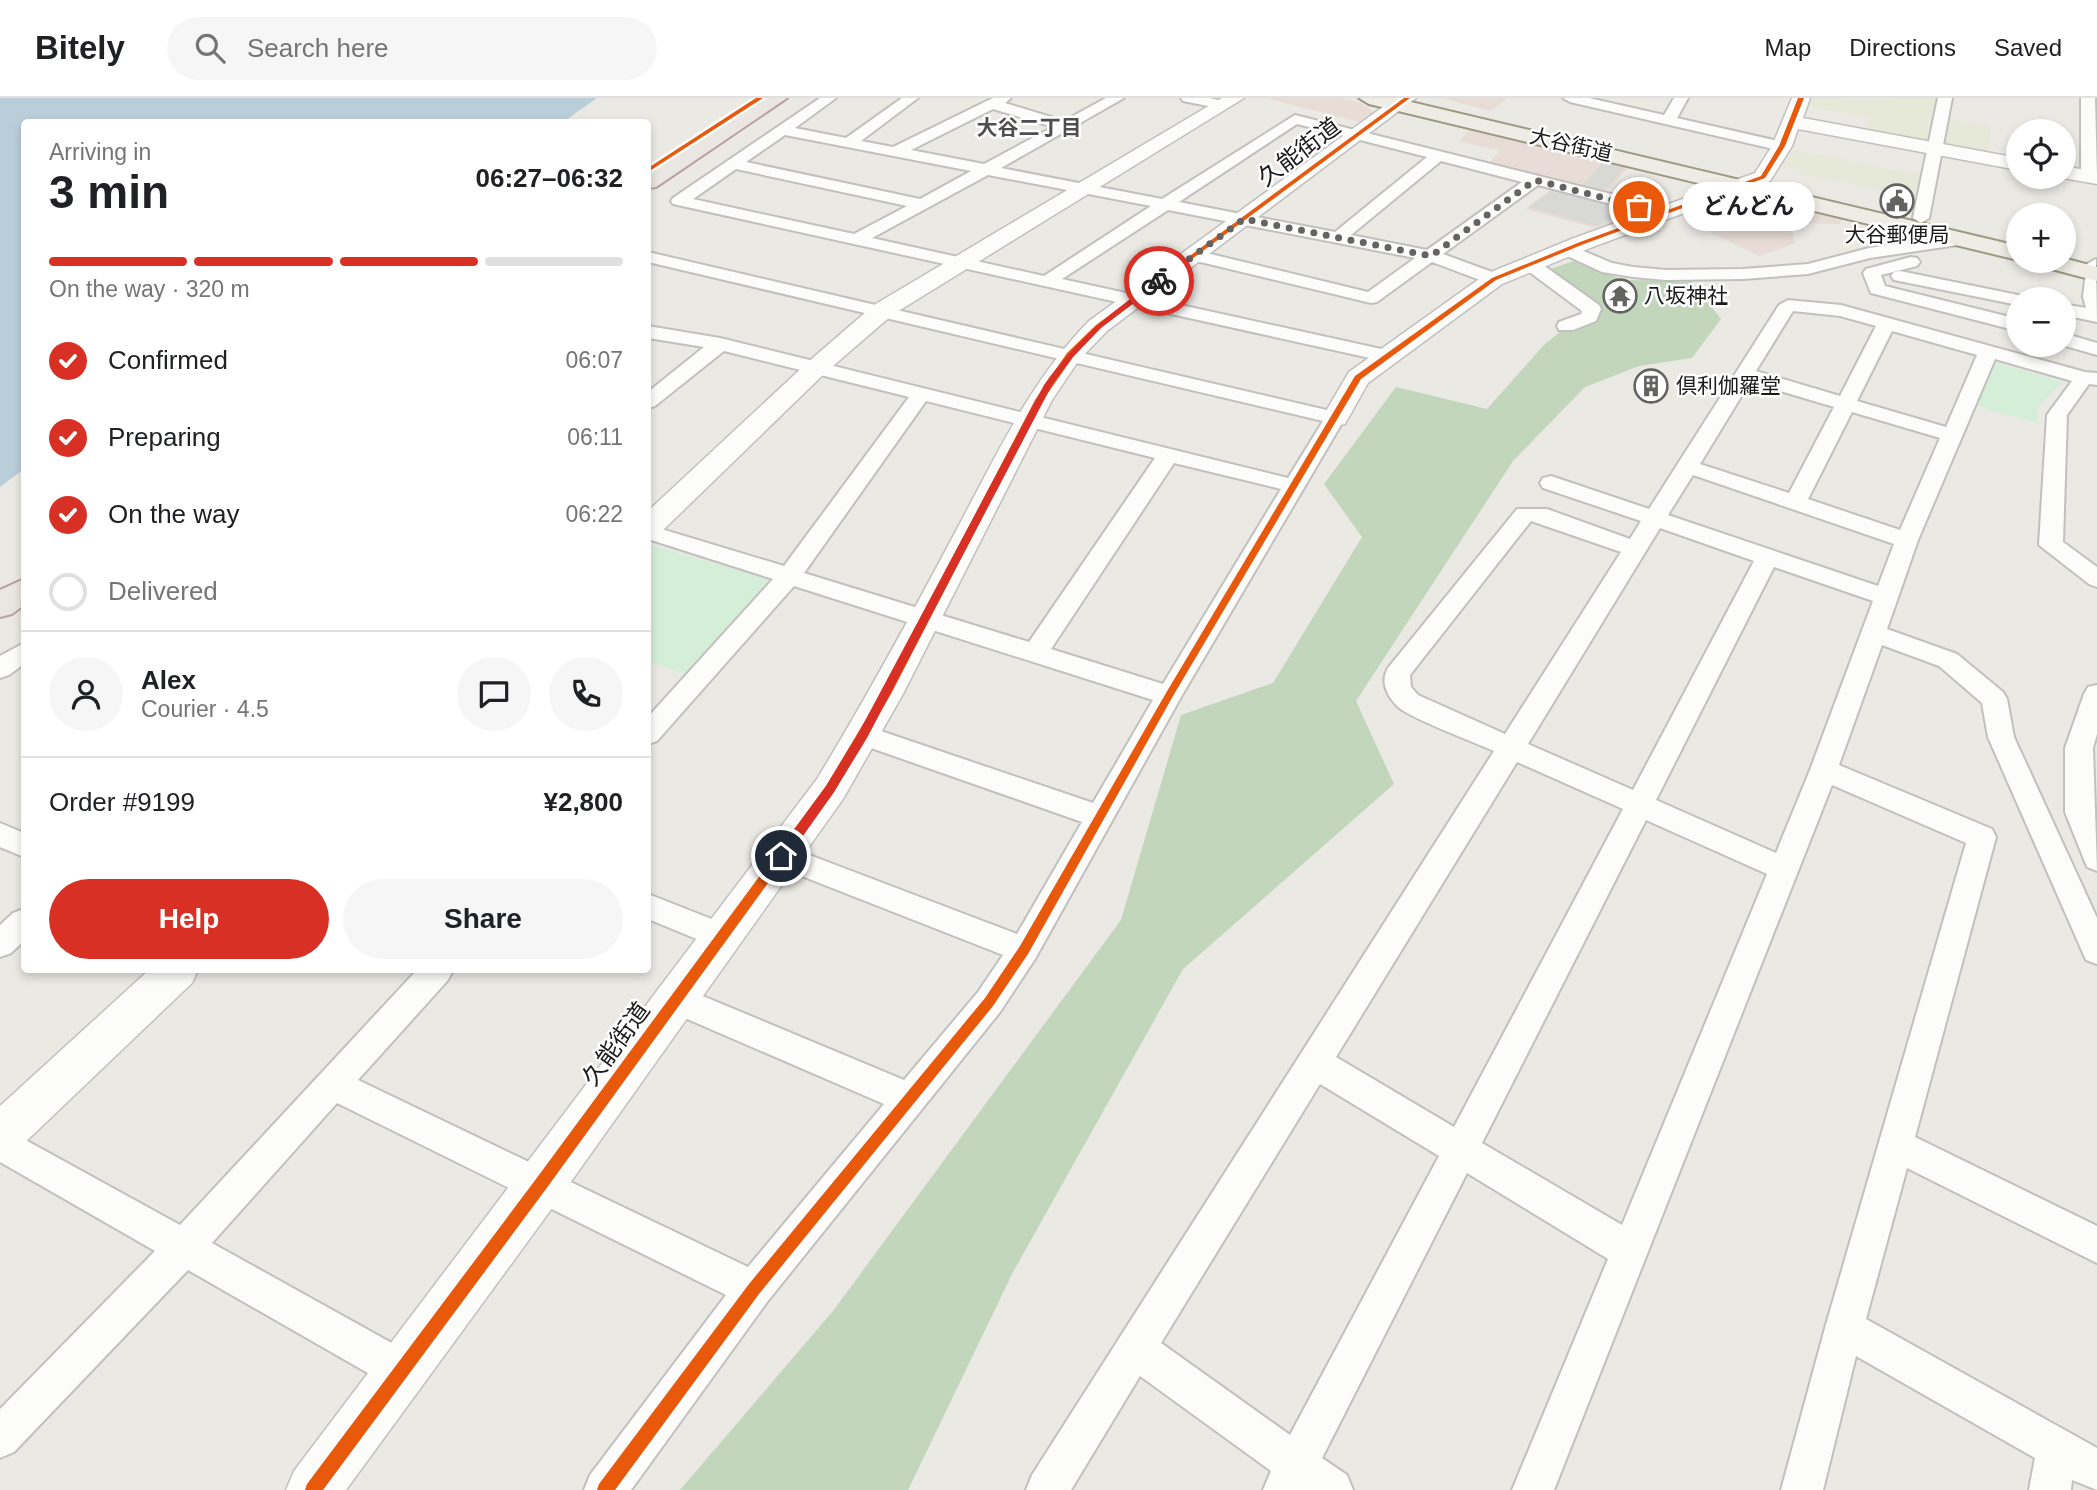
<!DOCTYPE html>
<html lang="en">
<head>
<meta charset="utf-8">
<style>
  body { margin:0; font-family:Helvetica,"Noto Sans JP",sans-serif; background:#f6f6f6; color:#202124; height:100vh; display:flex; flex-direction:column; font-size:26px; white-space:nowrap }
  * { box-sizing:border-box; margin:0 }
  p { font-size:23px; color:#757577 }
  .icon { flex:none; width:38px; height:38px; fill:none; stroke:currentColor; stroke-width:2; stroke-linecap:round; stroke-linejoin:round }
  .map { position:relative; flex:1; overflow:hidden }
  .panel { position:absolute; left:21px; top:21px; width:630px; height:854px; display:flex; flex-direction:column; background:#fff; border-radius:7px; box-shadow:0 4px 10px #0003 }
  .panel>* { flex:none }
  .tools { position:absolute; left:2006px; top:21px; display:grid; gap:14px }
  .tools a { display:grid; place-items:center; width:70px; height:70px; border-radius:50%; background:#fff; box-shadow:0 4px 10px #0003; font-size:35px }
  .pin { position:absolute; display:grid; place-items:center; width:60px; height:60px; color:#fff; margin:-30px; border:4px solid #fff; border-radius:50%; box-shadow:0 2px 7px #0007 }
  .courier { position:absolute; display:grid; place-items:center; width:70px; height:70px; margin:-35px; border:5px solid #d93025; border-radius:50%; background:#fff; color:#222; box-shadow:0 2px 9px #0007 }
  .bubble { position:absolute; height:49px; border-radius:24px; background:#fff; box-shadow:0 4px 10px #0003; font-size:23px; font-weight:700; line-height:49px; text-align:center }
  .overview em { font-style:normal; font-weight:700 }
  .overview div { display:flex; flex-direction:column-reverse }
  .overview { display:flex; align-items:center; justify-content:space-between; height:119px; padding:0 28px }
  h1 { font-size:46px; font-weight:700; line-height:52px }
  .bar { display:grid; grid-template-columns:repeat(4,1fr); gap:10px 7px; align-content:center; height:84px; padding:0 28px }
  .bar i { height:9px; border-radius:5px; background:#e0e0e0 }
  .bar .active { background:#d93025 }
  .bar p { grid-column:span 4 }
  .line { display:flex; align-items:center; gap:18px; padding:0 28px; border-top:2px solid #e0e0e0 }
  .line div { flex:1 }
  .round { display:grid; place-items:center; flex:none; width:74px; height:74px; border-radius:37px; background:#f6f6f6 }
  ol { padding:0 28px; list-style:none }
  li { display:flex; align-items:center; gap:21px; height:77px }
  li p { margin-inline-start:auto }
  li .icon { padding:7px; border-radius:50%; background:#d93025; color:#fff; stroke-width:4 }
  li:last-child { color:#757577 }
  li i { width:38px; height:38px; border:4px solid #e0e0e0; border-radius:50% }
  .button { display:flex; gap:14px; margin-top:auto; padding:14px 28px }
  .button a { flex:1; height:80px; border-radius:42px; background:#d93025; color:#fff; font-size:28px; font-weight:700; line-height:80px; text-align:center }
  .button a+a { background:#f6f6f6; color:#202124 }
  header { display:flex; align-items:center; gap:42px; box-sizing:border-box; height:98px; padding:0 35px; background:#fff; border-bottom:2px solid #e0e0e0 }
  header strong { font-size:33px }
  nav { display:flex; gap:38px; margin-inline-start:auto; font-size:24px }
  .search { width:490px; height:63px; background:#f6f6f6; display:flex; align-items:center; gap:18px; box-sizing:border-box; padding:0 24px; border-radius:38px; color:#757577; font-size:26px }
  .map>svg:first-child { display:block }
  .commercial { fill:#e7dcd6 }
  .farmland { fill:#e6e9d8 }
  .forest { fill:#c1d6bb }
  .park { fill:#d4eed8 }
  .parking { fill:#d8d8d5 }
  .water { fill:#baceda }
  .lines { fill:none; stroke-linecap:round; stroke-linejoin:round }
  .minor-casing { stroke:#c1c0be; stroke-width:4 }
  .tertiary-casing { stroke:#c1c0be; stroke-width:3 }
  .primary-casing { stroke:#9d9983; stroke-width:4 }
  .trunk-casing { stroke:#bc9fa2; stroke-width:4 }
  .minor { fill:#fcfcfb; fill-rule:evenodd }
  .tertiary { fill:#fcfcfb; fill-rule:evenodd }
  .primary { fill:#eeece4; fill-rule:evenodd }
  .trunk { fill:#eae6e1; fill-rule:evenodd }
  .cycleway-casing { stroke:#fff; stroke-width:5 }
  .cycleway { fill:#e8590c; fill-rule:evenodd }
  .route { fill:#d93025 }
  .done { stroke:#636361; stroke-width:7; stroke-dasharray:0 12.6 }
  .labels { text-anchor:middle; stroke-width:5; stroke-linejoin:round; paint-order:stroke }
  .far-neighbourhood-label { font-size:21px; font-weight:bold; fill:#4e4e4e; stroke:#fff }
  .far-street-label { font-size:21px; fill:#1b1b1b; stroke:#fff }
  .far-poi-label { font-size:21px; fill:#1b1b1b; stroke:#fff; text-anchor:start }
  .street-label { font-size:24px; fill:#1b1b1b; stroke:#fff }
</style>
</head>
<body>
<header>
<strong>Bitely</strong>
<div class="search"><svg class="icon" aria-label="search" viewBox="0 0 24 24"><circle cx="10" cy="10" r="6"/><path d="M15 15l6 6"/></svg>Search here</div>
<nav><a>Map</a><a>Directions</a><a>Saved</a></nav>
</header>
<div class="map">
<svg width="2097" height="1392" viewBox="0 0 2097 1392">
  <rect width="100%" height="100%" fill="#eae9e4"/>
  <g class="commercial">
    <polygon points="1266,0 1340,0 1361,5 1376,16 1363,25"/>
    <polygon points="1442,0 1507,0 1491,13"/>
    <polygon points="1471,31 1630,68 1599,102 1637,112 1639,115 1599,131 1525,111 1558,86 1487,67 1500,53 1459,43"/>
    <polygon points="1741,100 1769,101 1843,119 1840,126 1794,125 1792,133 1795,145 1759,158 1685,122"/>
  </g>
  <g class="farmland">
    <polygon points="1812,0 1859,1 1937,0 1927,43 1865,34 1868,19 1809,9"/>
    <polygon points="1949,21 1991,28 1988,56 1945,47"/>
    <polygon points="1789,51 1919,76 1915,99 1800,76 1801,72 1782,69"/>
  </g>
  <polygon class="forest" points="1577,162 1622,182 1691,183 1721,221 1692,260 1639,268 1585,289 1513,363 1356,603 1394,686 1183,871 1013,1174 908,1392 680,1392 833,1213 1121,822 1181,617 1273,585 1362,439 1324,386 1396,289 1487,311 1543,248 1597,203 1547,172"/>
  <g class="park">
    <polygon points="1994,264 2063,284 2038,308 2037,325 1974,307"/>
    <polygon points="652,447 767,481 770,486 688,577 648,563 648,449"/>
  </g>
  <g class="parking">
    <polygon points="1604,63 1626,68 1603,95 1581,89"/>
    <polygon points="1552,92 1611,107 1632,113 1597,128 1529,109"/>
  </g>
  <polygon class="water" points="0,0 597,0 563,24 24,24 24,371 0,389"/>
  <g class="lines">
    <defs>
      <g id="minor">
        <path d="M 820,0 L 836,0 L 795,30 L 846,40 L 902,0 L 918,0 L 861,43 L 893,49 L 993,0 L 1011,0 L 1005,5 L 1064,23 L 1106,0 L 1124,0 L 1001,70 L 1162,101 L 1295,17 L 1671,111 L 1673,115 L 1665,120 L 1538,87 L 1443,156 L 1500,177 L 1503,181 L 1500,185 L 1488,185 L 1432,164 L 1377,204 L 1371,205 L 1188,161 L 1185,157 L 1194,152 L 1368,194 L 1415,160 L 1168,112 L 1062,181 L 1395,254 L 1398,258 L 1395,262 L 1388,264 L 673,106 L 671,103 L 673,100 ZM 993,11 L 1053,29 L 984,66 L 911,52 ZM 1297,26 L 1427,59 L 1335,134 L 1179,104 ZM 785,37 L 971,73 L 920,101 L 746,64 ZM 1441,63 L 1522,84 L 1427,152 L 1351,137 ZM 736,71 L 907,108 L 854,136 L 693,101 ZM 988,77 L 1151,108 L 1044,178 L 872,140 Z"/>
        <polygon points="1181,0 1209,0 1228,4 1230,7 1223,11 1183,3"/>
        <polygon points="1563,0 1589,0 1664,17 1674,0 1688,0 1677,20 1787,45 1790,48 1782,53 1570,4"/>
        <polygon points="1938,0 1952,0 1929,120 1921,125 1913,120"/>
        <polygon points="2081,0 2095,0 2097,79 2089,84 2081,79"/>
        <polygon points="1965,136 1974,141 1971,145 1870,160 1808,176 1743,181 1666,182 1633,179 1602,174 1561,155 1558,151 1567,146 1612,165 1633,169 1666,172 1743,171 1808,166 1869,150"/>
        <path d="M 648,154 L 1335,314 L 1342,316 L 1345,320 L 1181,599 L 1035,861 L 1000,914 L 767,1204 L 631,1392 L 584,1392 L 590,1377 L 726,1197 L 337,1005 L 212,1145 L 415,1258 L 421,1272 L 415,1286 L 401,1292 L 387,1286 L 188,1172 L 14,1354 L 0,1360 L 0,1311 L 155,1153 L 0,1064 L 0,1028 L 180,1127 L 417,872 L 453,872 L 448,882 L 358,982 L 748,1169 L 884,1006 L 664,911 L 659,901 L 664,891 L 675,887 L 686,891 L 904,982 L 978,894 L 1003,857 L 771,766 L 766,758 L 771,750 L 781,746 L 791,750 L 1017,836 L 1082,724 L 854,644 L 850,637 L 854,630 L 863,627 L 872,630 L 1093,705 L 1153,602 L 794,488 L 657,643 L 648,646 L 648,619 L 773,481 L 648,441 L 648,427 L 784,468 L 909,299 L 724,253 L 655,308 L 648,310 L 648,294 L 704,249 L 648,240 L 648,228 L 720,240 L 1288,380 L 1323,323 L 648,164 ZM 926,303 L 1155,360 L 1029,544 L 804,475 ZM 1174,365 L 1281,391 L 1163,586 L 1051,551 Z"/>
        <polygon points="1911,159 1917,160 1920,164 1917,168 1881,177 1885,188 2018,221 2018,233 1871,195 1863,175 1866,171"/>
        <polygon points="1530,161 1536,162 1599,207 1601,211 1596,223 1573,232 1559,232 1557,228 1559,224 1581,216 1582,213 1524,170 1521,166 1524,162"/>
        <polygon points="2096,161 2097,224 2063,217 2063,206 2086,210 2083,199 2087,166"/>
        <polygon points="1900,173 2018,197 2027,201 2018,201 2018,207 1894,182 1891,178 1894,174"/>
        <path d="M 1788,202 L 1841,207 L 2085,274 L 2097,275 L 2097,287 L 2089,286 L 2067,317 L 2063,444 L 2097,469 L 2097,489 L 2089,486 L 2039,447 L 2047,317 L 2072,283 L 1995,261 L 1918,442 L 1887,531 L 1957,556 L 2003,594 L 2007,601 L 2014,639 L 2097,820 L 2097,866 L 2086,862 L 1988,639 L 1982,605 L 1939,568 L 1882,547 L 1839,667 L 1992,731 L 1996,739 L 1915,1039 L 2097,1128 L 2097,1165 L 1907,1070 L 1866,1221 L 2097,1350 L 2097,1392 L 2072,1382 L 2071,1392 L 2029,1392 L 2035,1360 L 1856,1258 L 1823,1392 L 1781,1392 L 1825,1230 L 1966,745 L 1832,687 L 1554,1392 L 1512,1392 L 1608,1161 L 1467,1075 L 1322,1360 L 1347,1377 L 1353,1392 L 1263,1392 L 1271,1373 L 1140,1278 L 1071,1392 L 1026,1392 L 1032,1377 L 1494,653 C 1474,644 1412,621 1398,609 C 1387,598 1380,584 1388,570 L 1517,411 L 1547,411 L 1630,441 L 1641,423 L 1543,390 L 1540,385 L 1543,380 L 1551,378 L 1649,411 L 1779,207 ZM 1793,213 L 1840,218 L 1876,228 L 1840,298 L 1756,273 ZM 1892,233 L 1977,257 L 1946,329 L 1857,303 ZM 1750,284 L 1834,309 L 1789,395 L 1700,366 ZM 1852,314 L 1940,340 L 1900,432 L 1808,401 ZM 1693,377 L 1894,446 L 1878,488 L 1668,417 ZM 1531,423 L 1621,454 L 1505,636 L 1418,597 L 1411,589 L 1410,577 ZM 1660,430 L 1754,463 L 1633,692 L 1528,646 ZM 1774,469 L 1873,503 L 1810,672 L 1776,755 L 1656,702 ZM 1517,664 L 1623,711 L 1454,1029 L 1336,959 ZM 1646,722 L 1767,776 L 1622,1127 L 1482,1045 ZM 1320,986 L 1439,1058 L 1290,1337 L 1161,1245 Z"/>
        <polygon points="2063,235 2097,245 2097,257 2062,247"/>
        <polygon points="24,545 24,566 9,577 0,580 0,558"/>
        <polygon points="2097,587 2097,636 2093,650 2097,773 2087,769 2065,714 2065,650 2084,596 2088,589"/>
        <polygon points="0,725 24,735 24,759 0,749"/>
        <polygon points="648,796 732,829 736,838 732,847 721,851 648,821"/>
        <polygon points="24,811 24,843 11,855 0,859 0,827 13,815"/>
      </g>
      <g id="tertiary">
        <polygon points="1222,0 1244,0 892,217 825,275 659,436 648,438 648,413 807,265 874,207"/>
        <path d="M 1395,0 L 1416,0 L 1107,233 L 1079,262 L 1052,302 L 903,596 L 843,701 L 558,1102 L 346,1392 L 286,1392 L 294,1373 L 817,681 C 867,599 913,514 958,429 C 997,356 1031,282 1089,223 Z"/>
        <polygon points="1792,0 1810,0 1803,20 2018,60 2018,72 1798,31 1792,48 1770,83 1590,150 1502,186 1368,285 1345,326 1335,328 1325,326 1322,320 1349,274 1486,176 1574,140 1755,75 1772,48"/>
        <polygon points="2063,68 2097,74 2097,86 2057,79 2063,79"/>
        <polygon points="149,872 198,872 192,885 16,1053 0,1060 0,1008"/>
      </g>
      <g id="primary">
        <polygon points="1359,0 1394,0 2018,148 2018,162 1369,6"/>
        <polygon points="2063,160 2097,169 2097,183 2040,168 2036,163 2063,163"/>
      </g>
      <g id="trunk">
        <polygon points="764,0 787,0 656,89 648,90 648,75"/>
        <polygon points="24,481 24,507 12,516 0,519 0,492"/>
      </g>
    </defs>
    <use href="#minor" class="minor-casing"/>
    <use href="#tertiary" class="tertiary-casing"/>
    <use href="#primary" class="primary-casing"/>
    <use href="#trunk" class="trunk-casing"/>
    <use href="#minor" class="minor"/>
    <use href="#tertiary" class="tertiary"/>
    <use href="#primary" class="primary"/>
    <use href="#trunk" class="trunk"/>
    <defs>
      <g id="cycleway">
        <polygon points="756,0 763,0 648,74 648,70"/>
        <polygon points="1404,0 1410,0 1100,229 1073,259 1043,302 891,596 834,694 546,1091 323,1392 305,1392 307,1386 536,1081 826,688 881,596 1035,302 1067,255 1096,227"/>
        <polygon points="1798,0 1804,0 1785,48 1765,80 1584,146 1496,182 1361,281 1173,598 1028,856 993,908 759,1196 615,1392 597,1392 599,1386 749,1186 985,900 1020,848 1166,595 1355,278 1492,180 1580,144 1761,78 1779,48"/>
      </g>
    </defs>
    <use href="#cycleway" class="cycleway-casing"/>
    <use href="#cycleway" class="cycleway"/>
  </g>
  <path class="route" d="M 1157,181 L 1163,183 L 1101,230 L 1073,259 L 1052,287 L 867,640 L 834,694 L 786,762 L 777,762 L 777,755 L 826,688 L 858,636 L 1044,287 C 1079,238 1110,216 1157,181 Z"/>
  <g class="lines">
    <polyline class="done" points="1159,183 1244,121 1431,158 1535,82 1639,109"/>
  </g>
  <defs>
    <symbol id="civic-ring" viewBox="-11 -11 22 22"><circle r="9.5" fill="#fff" stroke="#636361" stroke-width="1.5"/><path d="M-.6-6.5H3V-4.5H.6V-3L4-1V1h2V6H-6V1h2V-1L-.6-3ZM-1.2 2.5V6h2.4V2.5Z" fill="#636361"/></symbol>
    <symbol id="temple-ring" viewBox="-11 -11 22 22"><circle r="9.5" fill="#fff" stroke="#636361" stroke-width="1.5"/><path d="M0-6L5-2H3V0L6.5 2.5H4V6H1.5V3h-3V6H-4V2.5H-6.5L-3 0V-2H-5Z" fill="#636361"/></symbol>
    <symbol id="building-ring" viewBox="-11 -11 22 22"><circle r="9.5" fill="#fff" stroke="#636361" stroke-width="1.5"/><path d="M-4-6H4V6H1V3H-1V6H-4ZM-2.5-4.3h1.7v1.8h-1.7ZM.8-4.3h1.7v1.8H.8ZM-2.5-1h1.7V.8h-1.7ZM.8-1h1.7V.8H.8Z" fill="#636361"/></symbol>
  </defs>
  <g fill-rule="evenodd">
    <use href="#civic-ring" x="1878" y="84" width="38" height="38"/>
    <use href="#temple-ring" x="1601" y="179" width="38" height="38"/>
    <use href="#building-ring" x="1632" y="269" width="38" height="38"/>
  </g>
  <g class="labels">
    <g class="far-neighbourhood-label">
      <text x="1029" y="37">大谷二丁目</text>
    </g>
    <g class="far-street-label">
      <text transform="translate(1571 47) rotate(13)" y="7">大谷街道</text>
    </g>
    <g class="far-poi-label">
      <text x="1897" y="144" text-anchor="middle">大谷郵便局</text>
      <text x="1644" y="205">八坂神社</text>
      <text x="1676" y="295">倶利伽羅堂</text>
    </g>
    <g class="street-label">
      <text transform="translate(1299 54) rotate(-37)" y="8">久能街道</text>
      <text transform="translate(616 946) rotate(-54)" y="8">久能街道</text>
    </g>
  </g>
</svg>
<div class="tools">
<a><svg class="icon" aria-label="locate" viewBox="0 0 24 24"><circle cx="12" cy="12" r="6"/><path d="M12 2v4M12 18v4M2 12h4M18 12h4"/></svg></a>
<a>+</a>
<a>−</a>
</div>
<div class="pin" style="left:1639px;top:109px;background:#ea580c"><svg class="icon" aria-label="bag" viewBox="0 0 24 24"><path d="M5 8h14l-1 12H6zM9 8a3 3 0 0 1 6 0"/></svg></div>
<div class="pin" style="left:781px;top:758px;background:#1f2937"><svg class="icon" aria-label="home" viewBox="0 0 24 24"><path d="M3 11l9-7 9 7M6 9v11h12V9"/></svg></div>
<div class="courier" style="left:1159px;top:183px"><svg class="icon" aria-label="bike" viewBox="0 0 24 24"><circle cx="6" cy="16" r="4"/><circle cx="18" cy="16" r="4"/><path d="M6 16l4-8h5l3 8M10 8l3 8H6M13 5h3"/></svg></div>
<div class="bubble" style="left:1682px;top:84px;width:133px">どんどん</div>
<section class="panel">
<div class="overview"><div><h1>3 min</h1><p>Arriving in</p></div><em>06:27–06:32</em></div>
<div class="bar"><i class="active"></i><i class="active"></i><i class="active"></i><i></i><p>On the way · 320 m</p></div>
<ol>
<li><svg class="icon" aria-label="check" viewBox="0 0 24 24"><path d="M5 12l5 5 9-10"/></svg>Confirmed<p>06:07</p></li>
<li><svg class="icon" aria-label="check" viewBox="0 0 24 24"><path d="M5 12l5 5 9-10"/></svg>Preparing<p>06:11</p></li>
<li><svg class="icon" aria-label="check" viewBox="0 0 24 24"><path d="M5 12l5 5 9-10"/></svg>On the way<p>06:22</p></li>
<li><i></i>Delivered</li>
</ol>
<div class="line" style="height:126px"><a class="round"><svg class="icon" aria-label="person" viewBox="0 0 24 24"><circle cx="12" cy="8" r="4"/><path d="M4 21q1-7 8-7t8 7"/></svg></a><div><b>Alex</b><p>Courier · 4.5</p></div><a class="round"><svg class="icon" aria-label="chat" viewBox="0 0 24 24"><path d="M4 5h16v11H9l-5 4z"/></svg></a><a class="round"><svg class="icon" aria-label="phone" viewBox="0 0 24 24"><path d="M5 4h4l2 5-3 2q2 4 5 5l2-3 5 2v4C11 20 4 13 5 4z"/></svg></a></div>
<div class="line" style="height:91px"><div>Order #9199</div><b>¥2,800</b></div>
<div class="button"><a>Help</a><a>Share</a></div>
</section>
</div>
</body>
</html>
